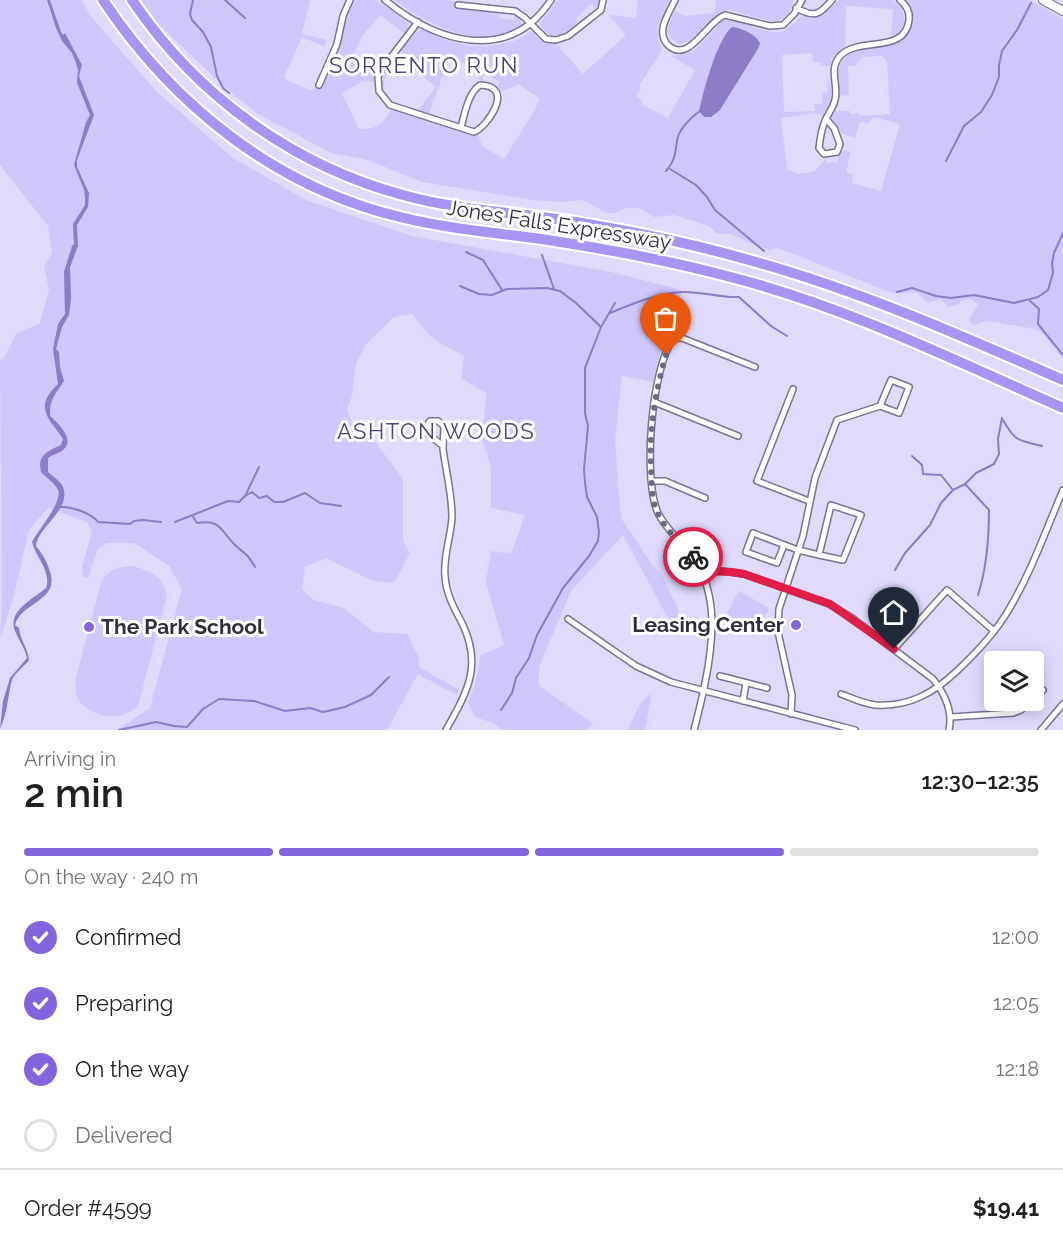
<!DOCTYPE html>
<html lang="en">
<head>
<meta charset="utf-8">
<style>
  body { margin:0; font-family:Raleway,sans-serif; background:#f6f6f6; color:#202124; height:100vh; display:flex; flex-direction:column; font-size:22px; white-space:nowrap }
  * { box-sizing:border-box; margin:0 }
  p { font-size:20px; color:#757577 }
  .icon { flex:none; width:33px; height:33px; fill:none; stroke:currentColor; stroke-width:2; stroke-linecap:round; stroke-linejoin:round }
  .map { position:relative; height:730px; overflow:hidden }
  .details { display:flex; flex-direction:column; background:#fff; flex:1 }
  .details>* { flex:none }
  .controls { position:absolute; left:984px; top:651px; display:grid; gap:12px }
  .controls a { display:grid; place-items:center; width:60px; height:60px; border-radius:6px; background:#fff; box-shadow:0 3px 15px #0003; font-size:30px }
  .pin { position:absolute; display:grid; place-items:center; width:51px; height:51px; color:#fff; margin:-62px -26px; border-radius:50% 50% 50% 0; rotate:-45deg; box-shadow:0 0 6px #0007 }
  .pin .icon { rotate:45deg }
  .courier { position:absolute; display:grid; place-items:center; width:60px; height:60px; margin:-30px; border:4px solid #e11d48; border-radius:50%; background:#fff; color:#222; box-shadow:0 2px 8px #0007 }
  .head em { font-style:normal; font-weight:600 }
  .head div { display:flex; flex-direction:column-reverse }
  .head { display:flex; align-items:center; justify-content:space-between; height:102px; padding:0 24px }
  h1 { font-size:39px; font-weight:600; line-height:45px }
  .bar { display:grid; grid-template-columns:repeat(4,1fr); gap:9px 6px; align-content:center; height:72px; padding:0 24px }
  .bar i { height:8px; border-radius:4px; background:#e0e0e0 }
  .bar .current { background:#8463de }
  .bar p { grid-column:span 4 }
  .line { display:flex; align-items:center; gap:15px; padding:0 24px; border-top:2px solid #e0e0e0 }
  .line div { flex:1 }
  ol { padding:0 24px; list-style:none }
  li { display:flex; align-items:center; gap:18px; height:66px }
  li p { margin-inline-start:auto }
  li .icon { padding:6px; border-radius:50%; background:#8463de; color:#fff; stroke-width:4 }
  li:last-child { color:#757577 }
  li i { width:33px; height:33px; border:3px solid #e0e0e0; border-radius:50% }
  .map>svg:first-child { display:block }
  .green { fill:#d0c7fc }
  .water { fill:#8d7dc9 }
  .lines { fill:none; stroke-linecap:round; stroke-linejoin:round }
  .stream { stroke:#8d7dc9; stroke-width:2 }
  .minor-casing { stroke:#787492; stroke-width:8 }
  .secondary-casing { stroke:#787492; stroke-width:10 }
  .motorway-casing { stroke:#fff; stroke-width:14 }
  .minor { stroke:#fff; stroke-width:5 }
  .secondary { stroke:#fff; stroke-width:8 }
  .motorway { stroke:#a895f3; stroke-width:10 }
  .done { stroke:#6e6b7f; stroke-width:6; stroke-dasharray:0 10.8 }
  .route { stroke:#e11d48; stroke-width:8 }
  .poi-dot { fill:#8463de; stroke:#fff; stroke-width:2 }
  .labels { text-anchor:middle; stroke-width:6; stroke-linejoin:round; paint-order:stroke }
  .street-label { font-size:21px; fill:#312e3b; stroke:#fff }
  .poi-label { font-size:21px; font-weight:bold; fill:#312e3b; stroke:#fff; text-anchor:end }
  .neighbourhood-label { font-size:22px; letter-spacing:1.5px; fill:#4f417e; stroke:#fff }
</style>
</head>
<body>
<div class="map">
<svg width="1063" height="730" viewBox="0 0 1063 730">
  <rect width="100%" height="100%" fill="#e0dbfd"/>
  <g class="green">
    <path d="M 0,0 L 81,0 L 93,19 L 156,91 L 233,158 L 306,200 L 412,236 L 611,272 L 682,290 L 679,300 L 681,301 L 673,323 L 679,326 L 677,330 C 659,335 658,366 654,382 L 622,376 L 615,441 L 621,518 L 653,566 L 661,573 L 678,609 L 679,631 L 675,631 L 623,535 L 571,591 L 539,667 L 539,686 L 593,723 L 587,730 L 503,730 L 493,723 L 475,717 L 468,702 L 475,684 L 481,655 L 504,645 L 486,582 L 491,551 L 511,554 L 525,515 L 491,508 L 491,467 L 481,437 L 487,394 L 461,378 L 464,356 C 437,342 430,339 412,314 L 394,317 L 366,344 L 356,364 L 352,396 L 347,409 L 356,434 L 376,443 L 403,479 L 403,541 L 410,553 L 394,583 L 373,581 L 326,558 L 305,567 L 302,589 L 314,600 L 344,608 L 373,632 L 407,634 L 419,658 L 419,667 L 459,690 L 457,695 L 418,674 L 387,730 L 117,730 L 150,708 L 182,589 L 169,566 L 134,543 L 107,543 L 98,549 L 88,577 L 83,577 L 82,567 L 92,532 L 87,522 L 48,508 L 29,530 L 13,599 L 0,639 L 2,604 L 0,360 L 4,358 L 16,334 L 40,323 L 49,290 L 44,267 L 52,252 L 48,226 L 0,165 Z"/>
    <path d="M 142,0 L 310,0 L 302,34 L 327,40 L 325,47 L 302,37 L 284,77 L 286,80 L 312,91 L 316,85 L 322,87 L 339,49 L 350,6 L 356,0 L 376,0 L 406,21 L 409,27 L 405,34 L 380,15 L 362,36 L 354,54 L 376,71 L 374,82 L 363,81 L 342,93 L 359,129 C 375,130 385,124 391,109 L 470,134 L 478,134 L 482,146 L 504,159 L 533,113 L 540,99 L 518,84 L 501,92 L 497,86 L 500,82 L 487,75 L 483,76 L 483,81 L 480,81 L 476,67 L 449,58 L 429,114 L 418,110 L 436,87 L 401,59 L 385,78 L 383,91 C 382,82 383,76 388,68 L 390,69 L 403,53 L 401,51 C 406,45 412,32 420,30 C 426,29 435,36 441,38 C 470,49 505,51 531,31 L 544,43 L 556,44 L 583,74 L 626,35 L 608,15 L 636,18 L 638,0 L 669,0 L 657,27 L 658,41 L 662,50 L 639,86 L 641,88 L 636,96 L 643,101 L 641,104 L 668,118 L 695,70 L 671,56 L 693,52 L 722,21 C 741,17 760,35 780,32 C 791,29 795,19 804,15 C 820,23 828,9 839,0 L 892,0 L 902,8 L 905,22 L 898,33 L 891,37 L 893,11 L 891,9 L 848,6 L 846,7 L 845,46 L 831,59 L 831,66 L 821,66 L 821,62 L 813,62 L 812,53 L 782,55 L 784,112 L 815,111 L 814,104 L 822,104 L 822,93 L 828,92 L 827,81 L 830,81 C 832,95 832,104 823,116 L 815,113 L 781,118 L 787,169 L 798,174 L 815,171 L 826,158 L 826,163 L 838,162 L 838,156 L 844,150 L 851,152 L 846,172 L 853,175 L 852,183 L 881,191 L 900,124 L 874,117 L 867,124 L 860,122 L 855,138 L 842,134 L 832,118 L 836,111 L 850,111 L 850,114 L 858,113 L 859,116 L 890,114 L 887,61 L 882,56 L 862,57 L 855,66 L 848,66 L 849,95 L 839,96 C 840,81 834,68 847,56 C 866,37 906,60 912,22 C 914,13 911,7 906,0 L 1030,0 L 1063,19 L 1063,359 L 1045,336 L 1036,329 L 988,321 L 973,325 L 969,319 L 977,307 L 977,303 L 970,299 L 962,300 L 957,305 L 948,307 L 941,299 L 928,303 L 917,293 L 892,293 L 789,252 L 777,248 L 770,250 L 749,243 L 732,234 L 717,234 L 709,226 L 674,215 L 654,217 L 639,208 L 626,208 L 616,213 L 607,213 L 582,200 L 561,202 L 533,200 L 422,182 L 368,160 L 331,153 L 260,115 L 230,92 L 158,24 Z"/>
    <path d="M 394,0 L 447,0 L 457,2 L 460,9 L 464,8 L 498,13 L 500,18 L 513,20 L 515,15 L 521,20 L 521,25 C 481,54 428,24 394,0 Z"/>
    <path d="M 558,0 L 599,0 L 598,6 L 595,8 L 591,4 L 576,19 L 578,22 C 567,33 547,45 540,23 Z"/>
    <path d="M 715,0 L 793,0 C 792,11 786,19 775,22 L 729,10 L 721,11 L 690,41 C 678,47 670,41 667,30 L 675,11 L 685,16 L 713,13 L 716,11 Z"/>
    <path d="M 132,566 C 150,570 168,579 166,600 L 138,706 C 123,721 94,719 80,702 C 75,695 75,686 76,678 L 101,583 C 107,570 117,567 132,566 Z"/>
    <polygon points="739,591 769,608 754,637 723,620"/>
    <polygon points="652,693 645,730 628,730 639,705"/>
  </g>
  <g class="water">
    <path d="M 47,0 L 50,0 L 61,32 L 63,35 L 65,33 L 82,65 L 79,76 L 94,115 L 77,160 L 77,167 L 89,193 L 88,207 L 77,225 L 78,246 L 70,267 L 71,299 L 69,315 L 62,327 L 56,349 L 59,352 L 60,367 L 64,381 C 56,394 49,399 50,416 C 57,422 74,438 65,448 C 60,454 53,454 48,458 L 48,472 C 52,476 59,480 62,485 C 74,508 38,526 36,546 C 43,554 48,564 51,575 C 57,601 21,603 15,625 L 19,628 C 20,640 28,648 29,660 C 24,667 13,674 11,683 C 8,697 7,714 0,729 L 3,701 L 10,678 L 27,658 C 25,648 19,641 15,631 C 7,611 33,599 46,588 C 52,572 35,556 32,542 C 38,530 63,502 58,490 C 55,483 46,478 41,472 C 37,455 48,451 61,445 L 63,439 C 49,418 33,408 58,384 L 53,349 L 58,324 L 65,314 L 64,272 L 72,246 L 74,244 L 73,224 L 85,205 L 85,197 L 84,190 L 74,165 L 86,122 L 90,115 L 77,83 L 78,70 L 76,63 L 72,53 L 62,41 L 56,28 Z"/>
    <path d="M 732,27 C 742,28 755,34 760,43 L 759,47 L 720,110 L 711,117 L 704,117 L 699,111 C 703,92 717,39 732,27 Z"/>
  </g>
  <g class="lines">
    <g class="stream">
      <polyline points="193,0 190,14 192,20 203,32 211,47 217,76 223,88 229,93"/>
      <polyline points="225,0 245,18"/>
      <polyline points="946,161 964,126 981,112 992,95 999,77 999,65 1002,51 1017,30 1031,3"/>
      <polyline points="670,169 696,185 707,197 715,210 764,251"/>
      <path d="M 666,171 C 675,161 675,154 677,141 C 678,130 691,117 700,111"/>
      <polyline points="466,252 483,260 502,290"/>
      <polyline points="542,255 554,289"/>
      <polyline points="460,286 479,294 492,295 507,289 547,288 560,291 576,303 601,327"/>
      <polyline points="897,292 912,288 936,296 951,298 974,295 1014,303 1038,297 1048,290 1053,273 1052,263 1054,253 1063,233"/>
      <polyline points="1029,300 1039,309 1038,324 1063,355"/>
      <path d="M 610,313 C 632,304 658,293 682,292 C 701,291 720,298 739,297 L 771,326 L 787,336"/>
      <path d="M 1003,420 C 1016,443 1019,440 1042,446"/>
      <polyline points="912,456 922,465 923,474 941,475 953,490"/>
      <path d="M 965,484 L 989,510 C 989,539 987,567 978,595"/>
      <polyline points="246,494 259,467"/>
      <path d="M 59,507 C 71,506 91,513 98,522 L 130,524 L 134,521 L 143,520 L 161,522"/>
      <path d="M 192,515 L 197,523 C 222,519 220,531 236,546 C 246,555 247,553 255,567"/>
      <polyline points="175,522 228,501 239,502 245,496 252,492 259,498 267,496 274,502 283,502 305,493 320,503 341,506"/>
      <polyline points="895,570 905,553 930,525 941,503 953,490 965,484 976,473 994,464 999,454 998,439 1002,418"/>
      <polyline points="501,710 512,693 516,678 529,658 537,635 563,588 589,556 598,541 599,532 597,517 587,497 585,483 584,469 588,426 585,413 585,368 601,327 615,303"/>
      <polyline points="119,730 156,722 174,726 187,727 203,709 219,699 254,701 285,711 310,708 323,712 345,707 371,695 389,677"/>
    </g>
    <defs>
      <g id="minor">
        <path d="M 385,0 C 436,42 508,65 551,0"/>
        <path d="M 675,0 C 669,13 655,32 668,45 C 689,65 707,21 725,15 L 770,26 L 783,25 L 794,14 L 802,0"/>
        <polyline points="458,5 515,11 524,17 546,39 556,40 568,36 601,10 603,0"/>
        <path d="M 796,8 C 815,18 819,15 832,0"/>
        <path d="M 418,22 L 382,69 L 378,77 L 379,91 L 390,105 L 474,132 C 486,128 517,86 480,85 C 468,93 465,113 461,127"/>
        <polyline points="319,85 337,44 343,16 350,0"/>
        <path d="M 826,119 L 834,128 L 840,144 L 837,152 L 824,154 L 819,148 C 820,139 821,130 825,121 C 828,114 833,108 835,100 C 839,85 828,70 840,56 C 858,36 905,55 909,20 C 910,12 906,5 900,0"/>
        <polyline points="793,389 757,481 809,501"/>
        <polyline points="654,402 738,436"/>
        <path d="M 443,446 L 427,433 L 426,427 L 430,421 L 438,421 L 444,426 C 444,434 443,442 443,449 C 446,472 452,494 452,517 C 451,537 443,556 445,576 C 446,594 454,608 462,623 C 483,666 467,692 446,730"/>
        <polyline points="652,481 665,481 705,498"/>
        <polyline points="784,545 777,563 746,552 753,533 798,550 819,555 831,505 861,515 843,560 819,555"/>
        <path d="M 702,571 L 722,571 L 744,574 L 829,604 L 852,618 L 933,679 C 945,694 953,711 949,730"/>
        <polyline points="568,619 636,666 671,682 855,730"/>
        <polyline points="894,649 947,590 994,631"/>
        <polyline points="720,676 767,688"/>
        <path d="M 841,694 C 852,698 864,704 876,705 C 910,707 935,692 958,670 C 977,652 995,633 1008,611 C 1031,573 1046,530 1063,490"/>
        <polyline points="1034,700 1043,690"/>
        <polyline points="743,701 746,683"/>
        <polyline points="791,714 792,695 778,632 779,609 803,536 815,478 837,420 880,406 899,413 909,387 891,380 880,406"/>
        <polyline points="951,717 1013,713 1021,710 1033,700"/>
        <path d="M 694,730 C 704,692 718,634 709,595 C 707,587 705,577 701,569 C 690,549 670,535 659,515 C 642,484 651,366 674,338 L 682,338 L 755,367"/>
        <polyline points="1041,730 1063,704"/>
      </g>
      <polyline id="secondary" points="1043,0 1063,11"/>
      <g id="motorway">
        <path d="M 103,0 C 173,105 275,187 400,217 C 448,229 499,233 548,240 C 613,250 676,262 738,279 C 851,309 956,361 1063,408"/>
        <path d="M 132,0 C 196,95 292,165 403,195 C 453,209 505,212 557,219 C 621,229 686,242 749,260 C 858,290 960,335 1063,380"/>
      </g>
    </defs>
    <use href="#minor" class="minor-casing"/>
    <use href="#secondary" class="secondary-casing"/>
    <use href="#motorway" class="motorway-casing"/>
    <use href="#minor" class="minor"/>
    <use href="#secondary" class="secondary"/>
    <use href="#motorway" class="motorway"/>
  </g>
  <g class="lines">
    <path class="done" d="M 666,355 C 655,393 649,429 651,469 C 652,484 651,500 658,514 C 666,530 681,543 693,557"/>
    <polyline class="route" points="693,557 702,571 732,572 744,574 830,604 894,649"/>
  </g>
  <g class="poi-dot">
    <circle cx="796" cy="625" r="6"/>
    <circle cx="89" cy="627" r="6"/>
  </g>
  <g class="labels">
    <g class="street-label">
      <text transform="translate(559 225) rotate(9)" y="7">Jones Falls Expressway</text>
    </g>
    <g class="poi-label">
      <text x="784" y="632">Leasing Center</text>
      <text x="101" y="634" text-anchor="start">The Park School</text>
    </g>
    <g class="neighbourhood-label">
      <text x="424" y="73">SORRENTO RUN</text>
      <text x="436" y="439">ASHTON WOODS</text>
    </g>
  </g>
</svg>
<div class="controls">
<a><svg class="icon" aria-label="layers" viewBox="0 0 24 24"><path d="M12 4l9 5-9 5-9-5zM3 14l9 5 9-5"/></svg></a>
</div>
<div class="pin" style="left:666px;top:355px;background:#ea580c"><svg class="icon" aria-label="bag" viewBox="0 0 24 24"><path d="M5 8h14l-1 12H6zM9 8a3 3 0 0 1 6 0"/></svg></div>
<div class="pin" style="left:894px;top:649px;background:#1f2937"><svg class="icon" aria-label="home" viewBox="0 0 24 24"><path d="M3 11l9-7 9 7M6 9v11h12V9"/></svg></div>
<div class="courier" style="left:693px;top:557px"><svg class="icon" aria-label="bike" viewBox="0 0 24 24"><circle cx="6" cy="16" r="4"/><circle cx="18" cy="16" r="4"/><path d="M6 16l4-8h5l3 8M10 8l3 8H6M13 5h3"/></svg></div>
</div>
<section class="details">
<div class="head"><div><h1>2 min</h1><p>Arriving in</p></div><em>12:30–12:35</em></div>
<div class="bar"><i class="current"></i><i class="current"></i><i class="current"></i><i></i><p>On the way · 240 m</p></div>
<ol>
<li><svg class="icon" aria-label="check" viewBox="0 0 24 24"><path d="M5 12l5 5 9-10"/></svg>Confirmed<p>12:00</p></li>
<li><svg class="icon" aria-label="check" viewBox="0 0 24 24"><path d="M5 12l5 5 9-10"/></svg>Preparing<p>12:05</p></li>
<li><svg class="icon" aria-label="check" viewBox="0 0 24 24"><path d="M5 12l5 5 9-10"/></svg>On the way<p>12:18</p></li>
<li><i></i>Delivered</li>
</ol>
<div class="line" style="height:78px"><div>Order #4599</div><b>$19.41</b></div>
</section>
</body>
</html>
